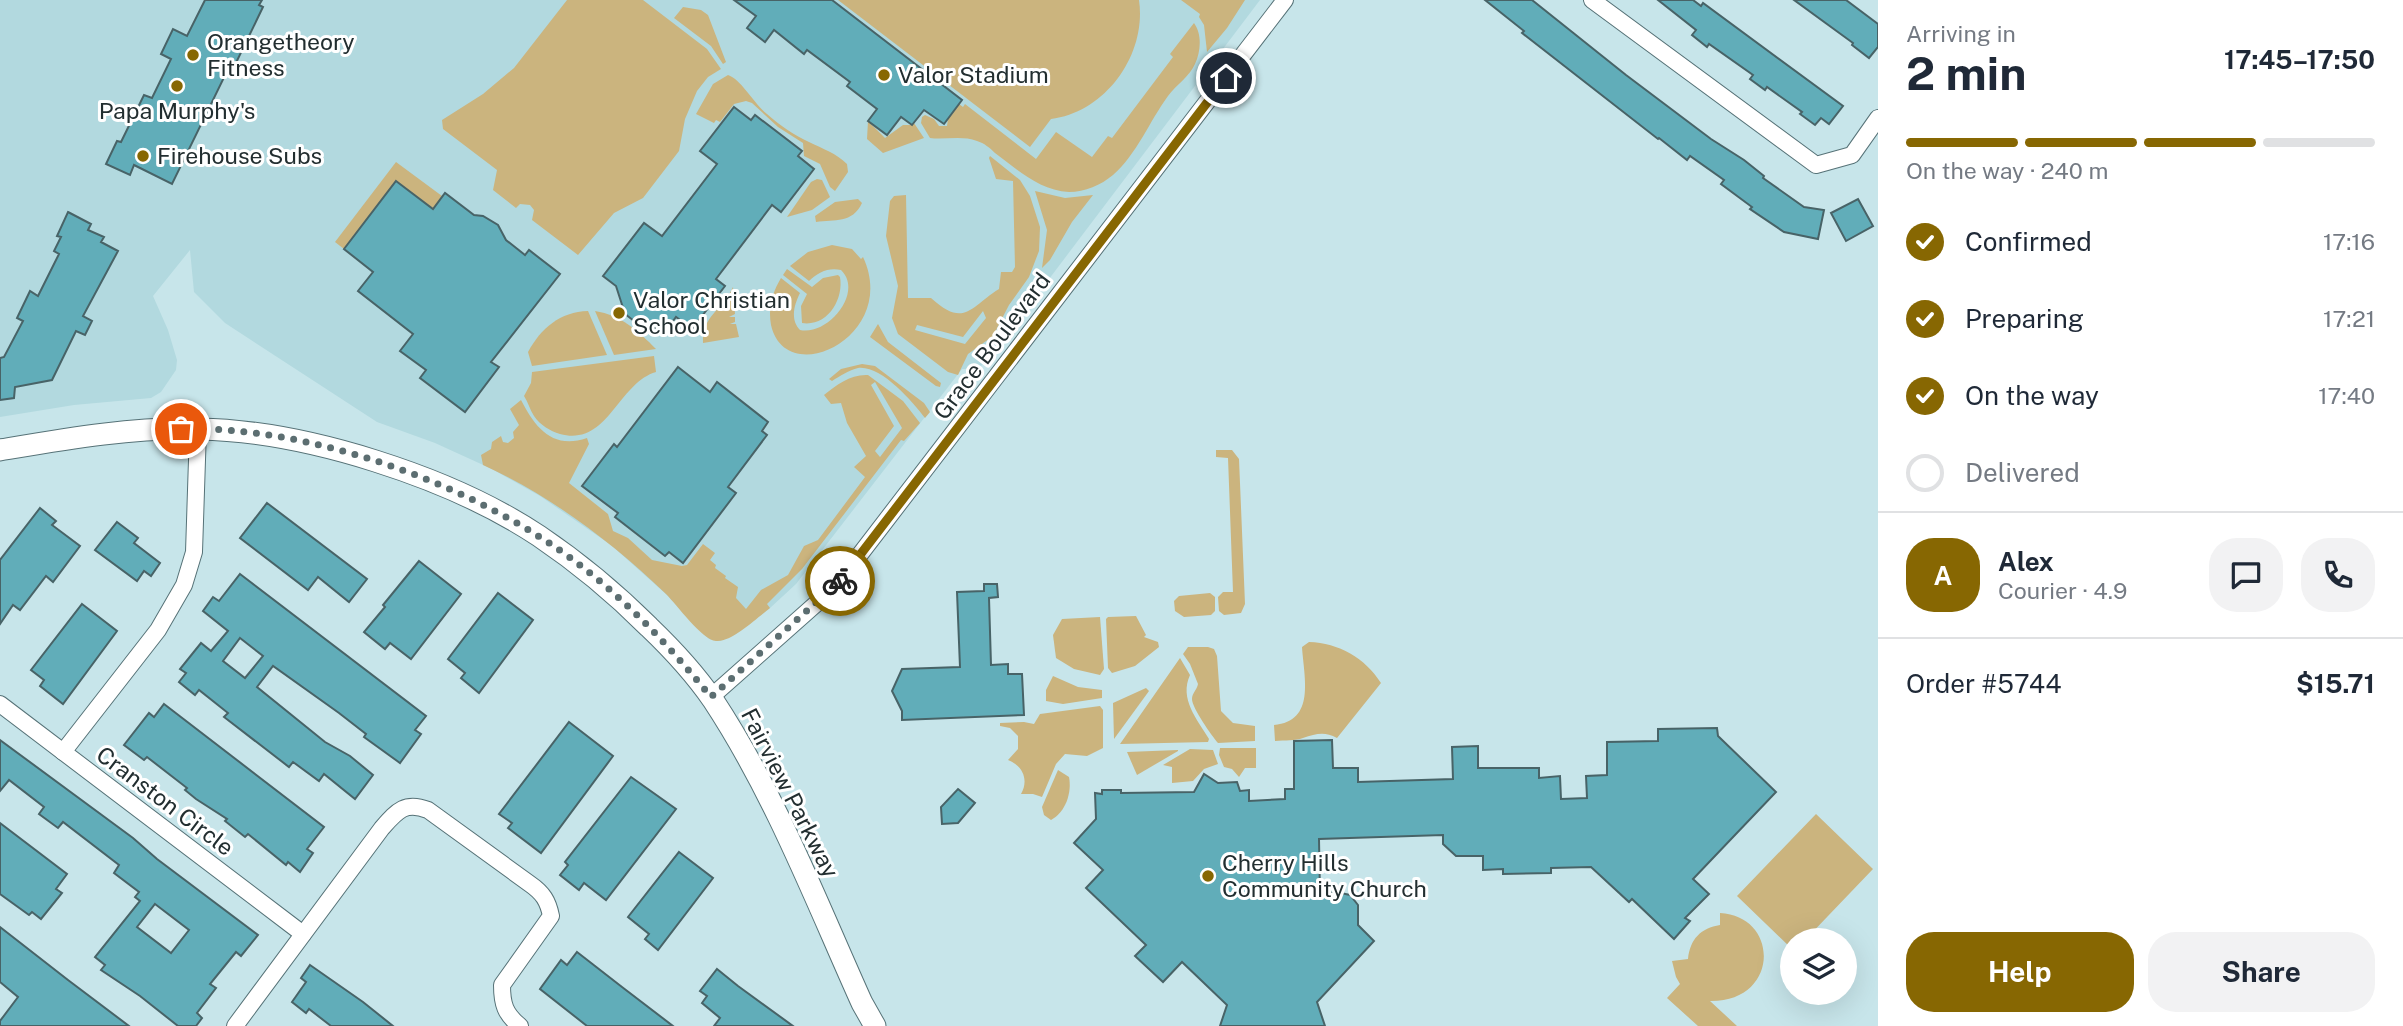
<!DOCTYPE html>
<html lang="en">
<head>
<meta charset="utf-8">
<style>
  body { margin:0; font-family:"Public Sans",sans-serif; background:#f2f2f3; color:#1f2937; height:100vh; display:flex; flex-direction:column; font-size:26px; white-space:nowrap }
  * { box-sizing:border-box; margin:0 }
  p { font-size:23px; color:#747a83 }
  .icon { flex:none; width:38px; height:38px; fill:none; stroke:currentColor; stroke-width:2; stroke-linecap:round; stroke-linejoin:round }
  .map { position:relative; flex:1; overflow:hidden }
  .panel { display:flex; flex-direction:column; background:#fff; width:525px }
  .panel>* { flex:none }
  .buttons { position:absolute; left:1780px; top:928px; display:grid; gap:14px }
  .buttons a { display:grid; place-items:center; width:77px; height:77px; border-radius:50%; background:#fff; box-shadow:0 7px 28px #0002; font-size:35px }
  .pin { position:absolute; display:grid; place-items:center; width:60px; height:60px; color:#fff; margin:-30px; border:4px solid #fff; border-radius:50%; box-shadow:0 2px 7px #0007 }
  .courier { position:absolute; display:grid; place-items:center; width:70px; height:70px; margin:-35px; border:5px solid #876702; border-radius:50%; background:#fff; color:#222; box-shadow:0 2px 9px #0007 }
  .summary em { font-style:normal; font-weight:700 }
  .summary div { display:flex; flex-direction:column-reverse }
  .summary { display:flex; align-items:center; justify-content:space-between; height:119px; padding:0 28px }
  h1 { font-size:46px; font-weight:700; line-height:52px }
  .bar { display:grid; grid-template-columns:repeat(4,1fr); gap:10px 7px; align-content:center; height:84px; padding:0 28px }
  .bar i { height:9px; border-radius:5px; background:#e0e1e3 }
  .bar .on { background:#876702 }
  .bar p { grid-column:span 4 }
  .line { display:flex; align-items:center; gap:18px; padding:0 28px; border-top:2px solid #e0e1e3 }
  .line div { flex:1 }
  .round { display:grid; place-items:center; flex:none; width:74px; height:74px; border-radius:28px; background:#f2f2f3 }
  ol { padding:0 28px; list-style:none }
  li { display:flex; align-items:center; gap:21px; height:77px }
  li p { margin-inline-start:auto }
  li .icon { padding:7px; border-radius:50%; background:#876702; color:#fff; stroke-width:4 }
  li:last-child { color:#747a83 }
  li i { width:38px; height:38px; border:4px solid #e0e1e3; border-radius:50% }
  .cta { display:flex; gap:14px; margin-top:auto; padding:14px 28px }
  .cta a { flex:1; height:80px; border-radius:28px; background:#876702; color:#fff; font-size:28px; font-weight:700; line-height:80px; text-align:center }
  .cta a+a { background:#f2f2f3; color:#1f2937 }
  main { display:flex; flex:1; min-height:0 }
  .map>svg:first-child { display:block }
  .built { fill:#b2d9df }
  .green { fill:#cbb47e; fill-rule:evenodd }
  .building { fill:#61adb9; stroke:#486367; stroke-width:2; fill-rule:evenodd }
  .lines { fill:none; stroke-linecap:round; stroke-linejoin:round }
  .minor-casing { stroke:#567277; stroke-width:18 }
  .secondary-casing { stroke:#567277; stroke-width:23 }
  .minor { stroke:#fff; stroke-width:16 }
  .secondary { stroke:#fff; stroke-width:21 }
  .done { stroke:#5c6e71; stroke-width:7; stroke-dasharray:0 12.6 }
  .route { stroke:#876702; stroke-width:9 }
  .poi-dot { fill:#876702; stroke:#fff; stroke-width:2.5 }
  .labels { text-anchor:middle; stroke-width:6; stroke-linejoin:round; paint-order:stroke }
  .poi-label { font-size:23px; fill:#222e30; stroke:#fff; text-anchor:start }
  .street-label { font-size:23px; fill:#222e30; stroke:#fff }
</style>
</head>
<body>
<main>
<div class="map">
<svg width="1878" height="1026" viewBox="0 0 1878 1026">
  <rect width="100%" height="100%" fill="#c7e5ea"/>
  <polygon class="built" points="0,0 1260,0 987,361 971,374 966,369 962,369 796,584 770,608 736,634 720,641 709,639 667,595 611,545 540,496 492,469 435,443 377,422 225,323 194,292 190,250 153,296 168,330 177,360 176,370 161,392 151,398 74,405 0,417"/>
  <g class="green">
    <polygon points="567,0 643,0 707,49 721,69 708,77 697,91 685,119 679,151 643,198 614,213 578,255 532,220 534,210 530,205 520,204 516,208 493,190 497,170 443,129 442,120 483,94 514,68"/>
    <path d="M 838,0 L 1139,0 C 1147,54 1106,112 1051,119 L 1030,147 Z"/>
    <polygon points="1181,0 1245,0 1227,28 1207,52 1204,25 1199,17 1200,14"/>
    <polygon points="683,7 701,10 708,15 726,62 723,64 711,46 674,18"/>
    <path d="M 1194,23 C 1202,34 1201,51 1195,64 C 1190,76 1176,85 1168,96 C 1149,122 1137,154 1113,175 C 1101,185 1085,192 1069,192 C 1039,190 1018,170 995,153 C 990,148 984,143 977,141 C 962,135 945,140 930,138 L 921,123 L 922,117 L 925,115 L 934,119 L 939,126 L 947,126 L 948,119 L 959,104 L 963,107 L 965,104 L 1036,159 L 1056,132 L 1092,157 L 1108,136 L 1112,138 L 1173,57 L 1170,54 Z"/>
    <path d="M 728,75 C 741,79 755,105 767,114 C 779,125 794,135 809,142 C 823,149 836,153 847,164 L 848,172 L 835,191 L 830,187 L 820,164 L 804,156 L 803,143 L 778,127 L 752,103 L 746,101 L 734,104 L 720,122 L 716,120 L 714,123 L 696,114 L 713,84 Z"/>
    <polygon points="868,121 885,138 903,125 912,125 914,123 924,138 883,153 867,139"/>
    <path d="M 990,156 L 1020,180 L 1030,196 L 1040,227 L 1039,251 L 1029,277 L 1009,305 L 993,336 L 968,354 L 958,375 L 948,372 L 898,334 L 892,318 L 898,286 L 886,236 L 890,201 L 894,196 L 906,195 L 908,298 L 931,298 C 965,329 971,306 999,289 L 1001,272 L 1012,272 L 1015,267 L 1013,181 L 996,179 L 989,158 ZM 983,311 L 986,318 L 965,344 L 915,330 L 917,325 L 963,337 Z"/>
    <polygon points="396,162 442,196 433,209 344,249 335,242"/>
    <polygon points="817,179 822,180 830,197 812,210 787,217 811,182"/>
    <polygon points="1035,191 1065,198 1093,195 1072,222 1050,260 1042,268 1047,230"/>
    <path d="M 858,199 L 862,203 C 852,224 835,219 816,222 L 815,216 L 835,202 Z"/>
    <path d="M 832,245 L 852,249 L 861,259 L 863,257 C 900,336 786,391 771,325 C 768,308 772,293 781,278 L 800,293 C 794,305 790,320 800,330 C 828,336 864,292 841,270 C 829,267 818,272 809,281 L 790,266 L 808,252 Z"/>
    <path d="M 787,269 L 812,287 L 823,278 L 838,275 L 840,277 C 844,300 827,327 802,323 L 801,306 L 807,294 L 783,275 Z"/>
    <path d="M 733,287 L 735,314 L 729,317 L 735,317 L 735,322 L 730,324 L 736,324 L 739,337 L 703,343 C 702,315 723,310 733,287 Z"/>
    <path d="M 588,311 L 607,355 L 532,366 L 528,352 C 541,328 560,312 588,311 Z"/>
    <path d="M 595,311 C 621,315 638,331 656,349 L 614,355 Z"/>
    <polygon points="878,324 888,342 941,383 940,387 936,386 870,337"/>
    <path d="M 654,356 L 656,372 C 618,383 608,447 560,434 C 550,431 540,425 534,416 C 530,410 528,402 524,396 L 531,383 L 532,372 Z"/>
    <path d="M 862,364 L 875,366 L 924,403 L 930,412 L 925,418 C 912,401 881,365 858,368 C 849,370 840,376 832,381 L 829,379 L 841,369 Z"/>
    <path d="M 868,375 L 903,401 L 920,423 L 904,441 L 901,440 L 802,569 L 767,604 L 770,608 C 757,618 731,643 716,641 C 702,640 677,605 666,594 C 613,543 551,496 483,465 L 481,455 L 491,449 L 492,442 L 501,436 L 503,442 L 508,443 L 514,438 L 513,432 L 519,425 L 510,409 L 521,400 C 535,427 552,450 587,438 L 589,444 L 569,483 L 608,514 L 613,531 L 628,538 L 652,560 L 682,566 L 687,565 L 703,544 L 715,553 L 710,560 L 716,565 L 715,568 L 726,576 L 725,578 L 738,587 L 736,598 L 746,609 L 761,590 L 788,575 L 804,546 L 818,540 L 865,477 L 854,467 L 866,456 L 847,423 L 841,403 L 831,404 L 824,395 C 836,385 851,374 868,375 ZM 875,382 L 902,428 L 880,457 L 875,451 L 894,426 L 871,385 Z"/>
    <polygon points="1216,450 1232,450 1239,459 1245,604 1241,613 1224,615 1219,611 1218,597 1223,592 1233,592 1228,458 1216,457"/>
    <polygon points="1210,593 1215,597 1215,611 1211,615 1184,617 1175,611 1174,601 1179,596"/>
    <polygon points="1136,616 1146,635 1144,637 1158,642 1159,647 1135,666 1112,673 1108,668 1106,619 1108,617"/>
    <polygon points="1100,617 1104,669 1100,675 1074,669 1056,658 1053,635 1062,619"/>
    <path d="M 1309,642 C 1339,643 1365,658 1381,683 L 1337,738 C 1324,731 1316,734 1303,738 C 1295,741 1285,740 1275,741 L 1274,725 C 1316,721 1304,678 1302,647 Z"/>
    <path d="M 1188,647 L 1208,647 L 1214,649 L 1217,656 L 1221,711 L 1233,723 L 1255,726 L 1255,741 L 1218,743 C 1212,736 1192,708 1192,699 C 1192,693 1197,690 1198,684 L 1190,664 L 1183,654 Z"/>
    <path d="M 1180,658 L 1190,675 C 1179,699 1197,719 1209,739 L 1208,742 L 1120,744 Z"/>
    <polygon points="1053,676 1078,687 1102,690 1102,698 1063,704 1046,701 1046,690"/>
    <polygon points="1146,688 1149,691 1114,739 1113,703"/>
    <path d="M 1100,706 L 1103,710 L 1103,748 L 1087,756 L 1065,754 L 1056,764 L 1042,797 L 1033,794 L 1021,794 C 1029,780 1023,766 1008,760 L 1018,749 L 1018,736 L 1010,728 L 1000,726 L 1000,723 L 1024,722 L 1034,724 L 1040,714 Z"/>
    <polygon points="1220,748 1256,748 1256,768 1245,768 1239,777 1232,769 1224,767 1219,755"/>
    <polygon points="1190,749 1213,750 1218,764 1204,769 1193,781 1172,783 1172,767 1163,765"/>
    <polygon points="1178,751 1137,775 1127,752 1178,750"/>
    <path d="M 1058,770 L 1069,777 C 1072,792 1066,812 1051,820 L 1044,815 L 1042,807 Z"/>
    <polygon points="1816,814 1873,869 1805,940 1792,940 1792,949 1737,896"/>
    <path d="M 1720,913 C 1780,916 1780,1002 1710,1001 L 1737,1026 L 1698,1026 L 1667,998 L 1680,984 L 1676,977 L 1672,961 L 1688,959 C 1690,939 1701,928 1720,925 Z"/>
  </g>
  <g class="building">
    <polygon points="205,0 262,0 259,5 263,7 235,65 231,63 172,184 134,165 130,175 106,164 117,141 121,142 144,95 152,98 171,59 161,54 173,29 187,36"/>
    <polygon points="734,0 832,0 962,100 944,124 924,110 912,125 901,117 887,135 868,121 877,109 847,86 850,82 807,50 804,54 774,30 765,42 747,28 756,16"/>
    <polygon points="1485,0 1532,0 1626,75 1711,139 1744,160 1764,176 1763,178 1804,207 1824,210 1818,239 1784,232 1750,209 1752,207 1721,184 1724,180 1690,156 1687,160 1659,138 1658,139 1522,33 1524,31"/>
    <polygon points="1658,0 1693,0 1701,6 1703,3 1843,106 1829,124 1821,118 1815,125 1800,114 1802,112 1767,87 1765,90 1750,79 1753,75 1709,44 1707,47 1692,35 1696,30"/>
    <polygon points="1794,0 1846,0 1878,24 1878,47 1869,58 1852,45 1853,43"/>
    <polygon points="734,107 751,120 755,115 802,151 798,156 814,169 781,212 772,205 716,279 725,286 692,329 676,317 668,328 643,328 625,314 616,286 603,276 644,223 662,236 717,164 700,151"/>
    <polygon points="396,181 433,209 445,193 474,215 483,216 498,225 506,240 525,255 529,250 560,274 491,362 499,367 465,412 420,378 426,370 400,351 413,334 358,291 373,272 344,249"/>
    <polygon points="1858,199 1873,226 1846,241 1831,213"/>
    <polygon points="68,212 91,224 88,230 104,237 101,242 118,251 83,316 92,321 85,335 76,331 52,380 15,387 14,398 0,400 0,358 4,357 23,321 17,318 30,291 38,296 59,254 54,251 61,237 57,236"/>
    <polygon points="678,367 710,392 717,382 768,422 762,431 767,435 728,487 736,493 683,563 669,552 665,556 615,517 618,513 582,486 614,444 617,447"/>
    <polygon points="267,503 367,579 349,602 318,577 308,590 240,538"/>
    <polygon points="40,508 56,521 52,525 80,546 53,582 46,576 20,610 13,605 0,624 0,560"/>
    <polygon points="117,522 138,538 134,543 160,563 151,576 144,571 137,581 95,550"/>
    <polygon points="419,561 461,594 411,659 390,643 385,649 364,632 385,607 383,605"/>
    <path d="M 240,574 L 426,716 L 415,730 L 421,734 L 400,763 L 364,737 L 366,734 L 339,713 L 273,666 L 257,687 L 325,742 L 350,756 L 373,775 L 355,799 L 324,774 L 319,781 L 293,762 L 289,767 L 224,717 L 228,713 L 199,690 L 195,695 L 179,682 L 186,673 L 180,669 L 201,643 L 211,651 L 228,631 L 203,611 L 213,597 L 219,601 ZM 240,638 L 263,656 L 245,678 L 223,661 Z"/>
    <polygon points="984,584 997,584 998,597 989,598 991,665 1008,664 1008,674 1022,674 1024,715 902,720 902,711 892,691 902,669 960,667 957,592 984,591"/>
    <polygon points="498,593 533,620 479,693 461,678 465,673 448,659"/>
    <polygon points="82,604 117,631 63,704 40,686 44,680 31,670"/>
    <polygon points="164,704 324,827 307,849 313,853 300,872 288,862 286,865 248,834 245,837 225,821 227,819 196,799 185,790 187,788 147,757 144,760 124,745 149,713 154,717"/>
    <polygon points="569,722 613,756 541,853 508,828 512,823 499,814"/>
    <polygon points="1717,728 1718,736 1776,792 1693,879 1709,894 1685,918 1690,921 1674,939 1632,899 1629,902 1591,867 1551,868 1551,873 1503,874 1503,869 1483,870 1483,856 1456,856 1443,844 1443,835 1319,839 1320,894 1336,892 1350,895 1358,905 1358,925 1374,941 1317,1002 1325,1026 1220,1026 1227,1005 1182,962 1163,982 1135,956 1146,945 1086,888 1103,870 1074,843 1096,819 1095,793 1102,794 1102,790 1121,790 1121,793 1194,792 1204,774 1218,783 1237,782 1240,791 1249,790 1249,801 1285,799 1285,789 1294,789 1294,741 1332,740 1333,768 1358,768 1358,782 1453,779 1452,747 1478,746 1478,768 1539,768 1539,778 1560,776 1561,799 1587,798 1586,776 1607,775 1607,742 1658,741 1658,729"/>
    <path d="M 0,740 L 133,838 L 157,859 L 258,935 L 241,956 L 236,952 L 210,984 L 216,988 L 197,1013 L 202,1018 L 196,1026 L 178,1026 L 140,996 L 101,970 L 105,965 L 95,957 L 140,901 L 135,897 L 139,892 L 114,873 L 119,865 L 63,822 L 58,828 L 39,814 L 44,807 L 9,780 L 0,791 ZM 155,904 L 189,930 L 171,953 L 137,927 Z"/>
    <polygon points="631,777 676,809 606,900 584,883 579,890 560,875 568,865 565,862"/>
    <polygon points="958,789 975,803 958,823 942,824 941,807"/>
    <polygon points="0,823 67,874 56,889 62,893 41,919 32,912 29,915 0,894"/>
    <polygon points="679,852 713,878 658,950 645,939 649,934 628,917"/>
    <polygon points="0,927 68,980 129,1026 0,1026 0,1021 18,997 0,982"/>
    <polygon points="577,952 622,987 673,1026 587,1026 540,989 561,960 567,965"/>
    <polygon points="310,965 363,1002 393,1026 331,1026 309,1009 306,1013 292,1002 306,982 301,978"/>
    <polygon points="717,969 738,986 793,1026 714,1026 720,1018 702,1003 707,996 700,991"/>
  </g>
  <g class="lines">
    <defs>
      <g id="minor">
        <polyline points="1592,0 1816,165 1852,155 1878,118"/>
        <polyline points="711,697 835,587 1285,0"/>
        <polyline points="0,704 303,934"/>
        <polyline points="63,752 158,630 184,585 194,552 198,429"/>
        <path d="M 235,1026 L 382,828 C 397,811 405,801 428,810 L 530,884 C 543,893 548,901 551,916 L 502,985 C 502,1004 505,1014 520,1026"/>
      </g>
      <path id="secondary" d="M 0,450 C 65,439 132,427 199,429 C 306,431 450,477 539,536 C 579,563 615,593 649,627 C 672,649 695,674 713,700 C 775,794 816,901 862,1003 L 875,1026"/>
    </defs>
    <use href="#minor" class="minor-casing"/>
    <use href="#secondary" class="secondary-casing"/>
    <use href="#minor" class="minor"/>
    <use href="#secondary" class="secondary"/>
  </g>
  <g class="lines">
    <path class="done" d="M 181,429 C 310,425 479,486 581,566 C 630,604 672,649 711,697 L 840,581"/>
    <polyline class="route" points="840,581 1226,78"/>
  </g>
  <g class="poi-dot">
    <circle cx="193" cy="55" r="7"/>
    <circle cx="884" cy="75" r="7"/>
    <circle cx="177" cy="86" r="7"/>
    <circle cx="143" cy="156" r="7"/>
    <circle cx="619" cy="313" r="7"/>
    <circle cx="1208" cy="876" r="7"/>
  </g>
  <g class="labels">
    <g class="poi-label">
      <text x="207" y="50">Orangetheory<tspan x="207" dy="26">Fitness</tspan></text>
      <text x="898" y="83">Valor Stadium</text>
      <text x="177" y="119" text-anchor="middle">Papa Murphy's</text>
      <text x="157" y="164">Firehouse Subs</text>
      <text x="633" y="308">Valor Christian<tspan x="633" dy="26">School</tspan></text>
      <text x="1222" y="871">Cherry Hills<tspan x="1222" dy="26">Community Church</tspan></text>
    </g>
    <g class="street-label">
      <text transform="translate(992 346) rotate(-53)" y="8">Grace Boulevard</text>
      <text transform="translate(790 793) rotate(63)" y="8">Fairview Parkway</text>
      <text transform="translate(165 801) rotate(37)" y="8">Cranston Circle</text>
    </g>
  </g>
</svg>
<div class="buttons">
<a><svg class="icon" aria-label="layers" viewBox="0 0 24 24"><path d="M12 4l9 5-9 5-9-5zM3 14l9 5 9-5"/></svg></a>
</div>
<div class="pin" style="left:181px;top:429px;background:#ea580c"><svg class="icon" aria-label="bag" viewBox="0 0 24 24"><path d="M5 8h14l-1 12H6zM9 8a3 3 0 0 1 6 0"/></svg></div>
<div class="pin" style="left:1226px;top:78px;background:#1f2937"><svg class="icon" aria-label="home" viewBox="0 0 24 24"><path d="M3 11l9-7 9 7M6 9v11h12V9"/></svg></div>
<div class="courier" style="left:840px;top:581px"><svg class="icon" aria-label="bike" viewBox="0 0 24 24"><circle cx="6" cy="16" r="4"/><circle cx="18" cy="16" r="4"/><path d="M6 16l4-8h5l3 8M10 8l3 8H6M13 5h3"/></svg></div>
</div>
<section class="panel">
<div class="summary"><div><h1>2 min</h1><p>Arriving in</p></div><em>17:45–17:50</em></div>
<div class="bar"><i class="on"></i><i class="on"></i><i class="on"></i><i></i><p>On the way · 240 m</p></div>
<ol>
<li><svg class="icon" aria-label="check" viewBox="0 0 24 24"><path d="M5 12l5 5 9-10"/></svg>Confirmed<p>17:16</p></li>
<li><svg class="icon" aria-label="check" viewBox="0 0 24 24"><path d="M5 12l5 5 9-10"/></svg>Preparing<p>17:21</p></li>
<li><svg class="icon" aria-label="check" viewBox="0 0 24 24"><path d="M5 12l5 5 9-10"/></svg>On the way<p>17:40</p></li>
<li><i></i>Delivered</li>
</ol>
<div class="line" style="height:126px"><b class="round" style="background:#876702;color:#fff">A</b><div><b>Alex</b><p>Courier · 4.9</p></div><a class="round"><svg class="icon" aria-label="chat" viewBox="0 0 24 24"><path d="M4 5h16v11H9l-5 4z"/></svg></a><a class="round"><svg class="icon" aria-label="phone" viewBox="0 0 24 24"><path d="M5 4h4l2 5-3 2q2 4 5 5l2-3 5 2v4C11 20 4 13 5 4z"/></svg></a></div>
<div class="line" style="height:91px"><div>Order #5744</div><b>$15.71</b></div>
<div class="cta"><a>Help</a><a>Share</a></div>
</section>
</main>
</body>
</html>
